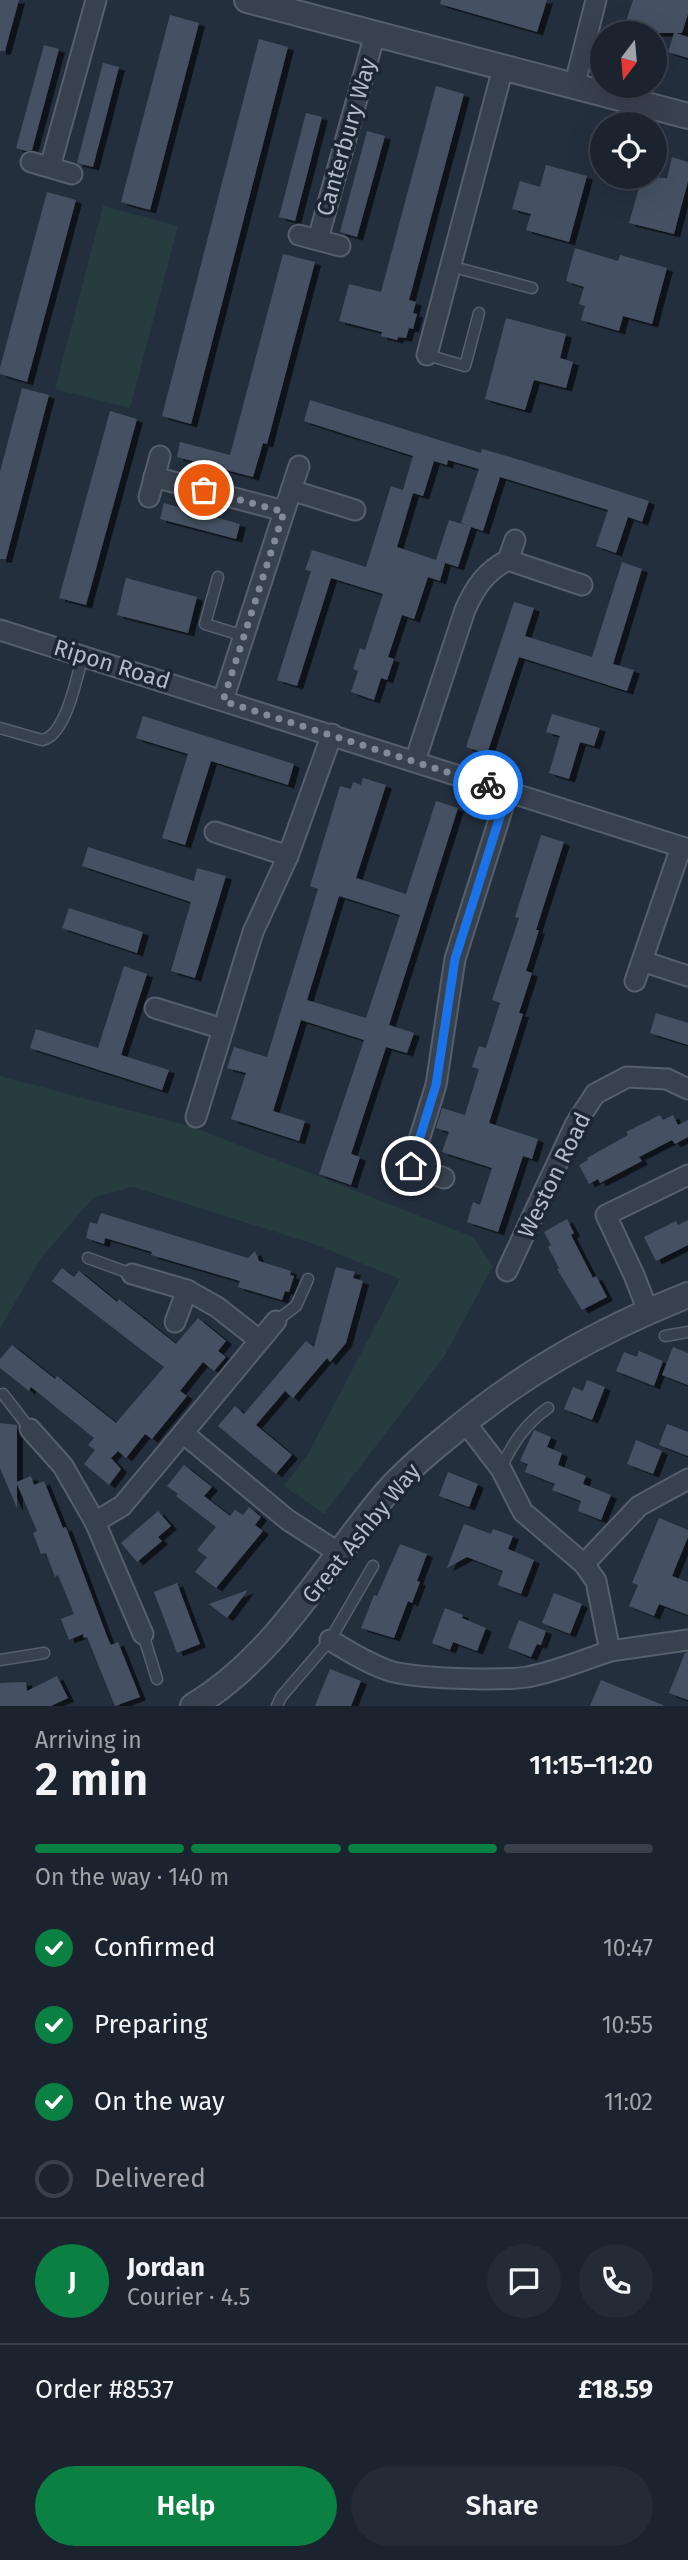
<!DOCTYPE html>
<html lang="en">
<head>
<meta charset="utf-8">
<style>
  body { margin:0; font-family:"Fira Sans",sans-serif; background:#242b36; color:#f1f3f6; height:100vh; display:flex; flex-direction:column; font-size:26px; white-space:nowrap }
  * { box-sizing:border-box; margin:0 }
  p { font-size:23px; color:#a0a4aa }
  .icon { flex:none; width:38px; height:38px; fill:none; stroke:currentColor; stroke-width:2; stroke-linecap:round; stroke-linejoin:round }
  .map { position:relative; height:1706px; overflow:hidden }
  .side { display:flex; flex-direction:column; background:#1b232e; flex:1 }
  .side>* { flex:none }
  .needle { width:46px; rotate:196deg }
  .controls { position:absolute; left:590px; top:21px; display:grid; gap:14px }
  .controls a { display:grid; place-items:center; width:77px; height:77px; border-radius:50%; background:#1b232e; box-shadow:0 7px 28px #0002,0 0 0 2px #39404a; font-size:35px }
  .pin { position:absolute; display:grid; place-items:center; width:60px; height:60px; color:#fff; margin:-30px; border:4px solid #fff; border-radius:50%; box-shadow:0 2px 7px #0007 }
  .courier { position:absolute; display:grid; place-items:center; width:70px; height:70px; margin:-35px; border:5px solid #1a73e8; border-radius:50%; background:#fff; color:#222; box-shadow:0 2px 9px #0007 }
  .head em { font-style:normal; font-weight:600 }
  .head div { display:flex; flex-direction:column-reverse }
  .head { display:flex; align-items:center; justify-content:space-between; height:119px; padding:0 35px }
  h1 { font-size:46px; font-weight:600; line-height:52px }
  .bar { display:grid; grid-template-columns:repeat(4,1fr); gap:10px 7px; align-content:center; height:84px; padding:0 35px }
  .bar i { height:9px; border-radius:5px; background:#39404a }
  .bar .current { background:#0b8043 }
  .bar p { grid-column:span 4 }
  .line { display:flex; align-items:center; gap:18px; padding:0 35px; border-top:2px solid #39404a }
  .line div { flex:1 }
  .round { display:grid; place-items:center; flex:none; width:74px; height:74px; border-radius:37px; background:#242b36 }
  ol { padding:0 35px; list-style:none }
  li { display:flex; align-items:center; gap:21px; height:77px }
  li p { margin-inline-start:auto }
  li .icon { padding:7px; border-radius:50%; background:#0b8043; color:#fff; stroke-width:4 }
  li:last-child { color:#a0a4aa }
  li i { width:38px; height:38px; border:4px solid #39404a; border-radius:50% }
  .cta { display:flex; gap:14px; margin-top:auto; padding:14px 35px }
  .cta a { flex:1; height:80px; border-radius:42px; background:#0b8043; color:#fff; font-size:28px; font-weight:600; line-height:80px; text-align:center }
  .cta a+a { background:#242b36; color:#f1f3f6 }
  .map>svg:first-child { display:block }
  .green { fill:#263c3f }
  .building { fill:#455162; fill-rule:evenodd; filter:url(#shadow) }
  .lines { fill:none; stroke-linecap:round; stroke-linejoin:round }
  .service-casing { stroke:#565f6c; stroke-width:13 }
  .minor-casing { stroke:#565f6c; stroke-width:23 }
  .tertiary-casing { stroke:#565f6c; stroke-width:28 }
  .service { stroke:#38414e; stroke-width:10 }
  .minor { stroke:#38414e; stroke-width:19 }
  .tertiary { stroke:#38414e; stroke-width:24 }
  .done { stroke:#828b98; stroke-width:7; stroke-dasharray:0 12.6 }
  .route { stroke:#1a73e8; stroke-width:9 }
  .labels { text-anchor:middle; stroke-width:7; stroke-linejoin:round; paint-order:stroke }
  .street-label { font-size:23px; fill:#b4bcc9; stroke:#1d2633 }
</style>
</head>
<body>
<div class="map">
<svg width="688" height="1706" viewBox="0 0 688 1706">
  <defs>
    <filter id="shadow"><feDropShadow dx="6" dy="3.5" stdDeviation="0" flood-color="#0009"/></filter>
  </defs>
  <rect width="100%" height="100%" fill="#242f3e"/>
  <g class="green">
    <polygon points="103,206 178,226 130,408 55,389"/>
    <polygon points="0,1076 193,1127 473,1237 493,1266 444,1357 324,1514 284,1486 308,1454 400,1279 314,1244 133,1187 94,1197 42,1257 0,1328"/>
  </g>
  <g class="building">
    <polygon points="0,0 19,0 5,51 0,51"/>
    <polygon points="441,0 547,0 537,32 440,4"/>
    <polygon points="633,0 688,0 688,14 682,33 676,33 688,37 688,58 668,52 674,33 622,33"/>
    <polygon points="170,15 199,23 150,210 121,202"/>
    <polygon points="259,39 288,47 191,424 162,416"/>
    <polygon points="44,45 59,49 32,150 26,151 16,148"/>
    <polygon points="103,63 119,67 93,167 77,163"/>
    <polygon points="436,86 464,94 409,300 416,302 413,313 417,314 413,329 409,328 406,338 398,337 397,340 381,336 382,332 339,321 349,284 381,292"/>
    <polygon points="306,113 322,117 295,221 279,217"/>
    <polygon points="367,131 385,136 357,237 340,232"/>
    <polygon points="672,157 688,162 688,181 674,234 629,223 642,177 667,178"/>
    <polygon points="546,165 587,176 569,242 526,230 531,214 512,209 520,181 540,187"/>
    <polygon points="47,192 76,200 27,382 0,374 0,368"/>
    <polygon points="575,248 618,261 620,255 667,268 652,324 623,316 619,331 581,320 585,306 579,304 584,287 566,281"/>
    <polygon points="283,254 315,262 267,444 263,443 253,477 177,457 180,442 230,455"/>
    <polygon points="506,318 566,334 560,358 573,362 566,388 534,380 525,410 485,399"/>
    <polygon points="22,388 49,395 6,559 0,559 0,472"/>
    <polygon points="310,400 481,453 482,449 527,462 649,501 642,522 628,517 616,553 596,546 608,510 500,477 483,531 471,527 458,567 436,560 449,520 469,526 461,523 479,469 448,460 447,465 434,461 423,496 413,493 397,547 445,563 440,581 428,577 414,619 402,615 388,657 394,659 387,680 381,678 374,700 351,692 358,671 353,669 360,648 365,650 383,594 331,578 297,686 277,680 311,571 305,570 312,550 366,567 391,486 403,490 413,456 304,421"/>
    <polygon points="110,411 137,419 86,605 59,598"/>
    <polygon points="164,503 240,524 236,539 160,519"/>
    <polygon points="622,562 642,569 613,664 634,670 627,691 519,657 487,754 466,747 514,602 534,608 525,636 592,657"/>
    <polygon points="126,578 197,597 188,633 117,615"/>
    <polygon points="552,714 600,728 594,746 580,742 569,779 549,773 560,736 546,732"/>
    <polygon points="143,716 294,764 288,785 211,761 185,845 162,838 188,754 136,738"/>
    <path d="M 363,778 L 386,785 L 356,878 L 406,894 L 436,801 L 458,808 L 389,1025 L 414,1033 L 407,1053 L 386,1047 L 351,1154 L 360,1157 L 351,1185 L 319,1174 L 364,1040 L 301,1020 L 273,1111 L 305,1121 L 299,1141 L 231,1119 L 246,1073 L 227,1068 L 234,1047 L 267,1057 L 318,889 L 310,886 L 340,786 L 351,789 L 353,782 L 361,785 ZM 339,896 L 400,915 L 366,1018 L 307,1000 Z"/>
    <polygon points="541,835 564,842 536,930 539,930 526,971 532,973 519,1013 523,1014 489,1123 538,1139 532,1159 523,1156 498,1232 467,1222 473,1202 480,1205 492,1168 442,1152 449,1132 436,1128 442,1108 465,1115 479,1069 472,1067 479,1046 486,1048 500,1003 492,1000 519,918 515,917"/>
    <polygon points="88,847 194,881 197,868 226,876 195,978 171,971 191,902 82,866"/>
    <polygon points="69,908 143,932 137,953 62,928"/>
    <polygon points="124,966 147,974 121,1055 169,1070 162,1090 30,1048 36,1029 98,1048"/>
    <polygon points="656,1013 688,1023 688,1045 650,1033"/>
    <polygon points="660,1115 663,1120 673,1115 678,1125 688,1120 688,1137 675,1144 672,1140 639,1157 642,1161 600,1183 598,1179 589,1184 579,1165 588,1160 587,1158 628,1135 626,1132"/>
    <polygon points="101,1213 248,1258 255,1251 259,1261 291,1271 290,1275 294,1276 289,1292 285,1291 282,1300 238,1287 240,1281 151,1255 152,1252 105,1238 104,1244 86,1238 90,1222 97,1224"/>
    <polygon points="567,1219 574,1233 571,1235 593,1278 596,1276 607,1297 582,1310 557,1269 559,1268 548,1247 551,1245 544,1232"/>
    <polygon points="688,1220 688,1245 656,1261 644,1237 676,1221 678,1225"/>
    <polygon points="336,1267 355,1272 353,1278 363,1281 346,1343 330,1362 327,1358 293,1398 285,1391 256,1425 292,1455 276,1474 218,1426 235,1406 244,1414 306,1341 314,1347"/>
    <polygon points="62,1268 74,1277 79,1271 117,1302 119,1299 176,1344 198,1318 226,1341 218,1351 226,1357 214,1371 203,1362 180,1391 187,1396 152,1439 145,1434 126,1458 118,1451 111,1458 121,1469 109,1485 84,1464 95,1450 88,1445 94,1438 31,1387 29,1391 0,1368 0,1359 12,1345 55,1379 57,1376 116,1423 164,1367 52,1281"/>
    <polygon points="673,1347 688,1353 688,1385 662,1375"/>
    <polygon points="639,1351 663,1361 654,1386 616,1371 624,1352 637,1357"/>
    <polygon points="587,1380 605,1387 592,1420 564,1409 573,1387 583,1391"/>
    <polygon points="0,1423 17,1425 17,1482 31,1476 34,1485 44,1481 63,1528 66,1527 108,1639 111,1645 118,1642 140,1697 115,1706 87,1637 84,1638 83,1634 69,1640 61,1619 74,1614 58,1575 55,1577 46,1553 41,1554 33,1533 37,1531 17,1484 17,1508 0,1468"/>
    <polygon points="667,1424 688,1432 688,1456 659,1445"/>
    <polygon points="534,1430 551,1437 547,1447 562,1453 558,1465 586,1476 583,1484 611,1495 601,1520 578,1511 581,1501 552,1490 555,1484 525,1472 528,1464 520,1461"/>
    <polygon points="636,1440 662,1451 653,1474 627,1464"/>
    <polygon points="184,1465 212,1487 204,1496 230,1516 235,1510 243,1515 249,1507 261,1517 255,1525 263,1531 216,1588 195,1572 207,1557 197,1550 216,1527 176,1496 178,1494 167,1486"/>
    <polygon points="448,1472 478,1484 469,1507 439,1496"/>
    <polygon points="158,1511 171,1526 158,1537 162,1541 137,1562 121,1543"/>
    <polygon points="659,1518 688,1530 688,1537 672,1576 688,1582 688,1615 659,1604 654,1616 629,1606 638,1585 632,1583"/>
    <polygon points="464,1524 491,1534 493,1529 513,1536 508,1549 534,1560 521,1594 498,1585 503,1571 467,1557 447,1568"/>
    <polygon points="400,1544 427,1554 417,1581 420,1582 412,1603 408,1601 394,1638 361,1628 374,1595 377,1596"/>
    <polygon points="177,1583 200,1644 177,1653 154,1592"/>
    <polygon points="248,1590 227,1618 209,1604"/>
    <polygon points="554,1593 582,1604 570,1634 542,1623"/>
    <polygon points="445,1608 463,1615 462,1618 486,1628 477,1651 453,1642 450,1650 432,1643"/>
    <polygon points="519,1620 546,1631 541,1645 537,1644 531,1657 508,1648"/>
    <polygon points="688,1652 688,1700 669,1693 685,1653"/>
    <polygon points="330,1669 361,1681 351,1706 315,1706"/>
    <polygon points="57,1676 68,1698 51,1706 0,1706 0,1683 26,1682 27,1691"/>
    <polygon points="601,1680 663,1705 663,1706 590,1706"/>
  </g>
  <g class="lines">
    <defs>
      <g id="service">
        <polyline points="450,266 532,288"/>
        <polyline points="427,355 465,366 479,313"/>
        <polyline points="218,577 205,624 244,636"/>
        <path d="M 0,728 L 42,740 C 66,736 77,676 83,655"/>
        <polyline points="88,1258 132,1274"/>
        <polyline points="276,1321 296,1306 308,1279"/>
        <polyline points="665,1336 688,1332"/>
        <polyline points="3,1394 30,1429"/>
        <path d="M 501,1468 C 513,1443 525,1424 548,1408"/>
        <polyline points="143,1634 157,1679"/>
        <polyline points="0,1660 44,1653"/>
        <polyline points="277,1706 281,1697 330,1640 373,1566"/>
      </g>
      <g id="minor">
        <polyline points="574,87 596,0"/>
        <polyline points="31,162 72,174"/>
        <polyline points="50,167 96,0"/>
        <polyline points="299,235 340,246"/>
        <polyline points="318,239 375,34"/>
        <polyline points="427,355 503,68"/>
        <polyline points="154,477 284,511"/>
        <polyline points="291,490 355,510"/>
        <polyline points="149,497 160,456"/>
        <polyline points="508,560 582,585"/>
        <polyline points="0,630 688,849"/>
        <polyline points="223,700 299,466"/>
        <path d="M 415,761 L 465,610 C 475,587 486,571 508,560 L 515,540"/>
        <polyline points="215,832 288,856"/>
        <polyline points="642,961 688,976"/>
        <polyline points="635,981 681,847"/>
        <polyline points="155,1008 223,1029"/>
        <polyline points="196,1117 253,932 288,856 332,734"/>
        <polyline points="444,1178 411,1166 436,1085 455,959 508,791"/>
        <polyline points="507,1271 575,1125 595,1094 627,1077 667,1079 688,1089"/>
        <polyline points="132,1274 187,1290 217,1307 259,1340"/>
        <polyline points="648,1311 634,1275 606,1215 688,1175"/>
        <polyline points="276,1321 183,1433 288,1520 339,1553"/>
        <polyline points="175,1322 187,1290"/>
        <polyline points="465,1422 501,1469 523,1512 584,1564 596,1581 610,1651 688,1640"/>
        <polyline points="30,1429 63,1466 95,1522"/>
        <polyline points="584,1564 639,1506 688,1479"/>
        <polyline points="143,1634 95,1522 122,1506 183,1433"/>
        <path d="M 330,1640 C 348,1651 367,1663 387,1670 C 412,1679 501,1681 527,1677 C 555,1672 583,1660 610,1651"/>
      </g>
      <g id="tertiary">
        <polyline points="247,0 688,116"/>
        <path d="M 193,1706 C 279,1654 324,1565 388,1491 C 406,1471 426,1454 447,1437 C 521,1374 598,1331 688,1295"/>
      </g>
    </defs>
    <use href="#service" class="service-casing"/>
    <use href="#minor" class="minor-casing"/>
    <use href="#tertiary" class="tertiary-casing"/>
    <use href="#service" class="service"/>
    <use href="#minor" class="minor"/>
    <use href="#tertiary" class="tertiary"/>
  </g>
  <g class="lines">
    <polyline class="done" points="204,490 284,512 223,701 488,785"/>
    <polyline class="route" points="411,1166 436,1085 455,959 508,791 488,785"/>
  </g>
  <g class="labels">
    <g class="street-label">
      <text transform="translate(346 137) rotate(-74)" y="8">Canterbury Way</text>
      <text transform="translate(112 664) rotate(17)" y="8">Ripon Road</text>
      <text transform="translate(554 1175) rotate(-64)" y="8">Weston Road</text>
      <text transform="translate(361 1533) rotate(-51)" y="8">Great Ashby Way</text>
    </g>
  </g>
</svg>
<div class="controls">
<a><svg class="needle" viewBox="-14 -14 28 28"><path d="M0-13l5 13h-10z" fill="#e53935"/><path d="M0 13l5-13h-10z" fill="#a0a4aa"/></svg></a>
<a><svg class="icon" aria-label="locate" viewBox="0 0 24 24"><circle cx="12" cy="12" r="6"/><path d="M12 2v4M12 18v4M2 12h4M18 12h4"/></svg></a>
</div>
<div class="pin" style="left:204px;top:490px;background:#ea580c"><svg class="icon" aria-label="bag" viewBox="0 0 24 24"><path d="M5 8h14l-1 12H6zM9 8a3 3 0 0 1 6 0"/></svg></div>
<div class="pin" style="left:411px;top:1166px;background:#1f2937"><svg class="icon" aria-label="home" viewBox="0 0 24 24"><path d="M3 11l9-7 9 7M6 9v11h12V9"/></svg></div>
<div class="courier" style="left:488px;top:785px"><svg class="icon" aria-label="bike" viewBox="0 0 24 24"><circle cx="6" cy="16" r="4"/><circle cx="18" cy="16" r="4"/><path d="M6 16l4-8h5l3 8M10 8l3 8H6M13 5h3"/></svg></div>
</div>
<section class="side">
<div class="head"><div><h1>2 min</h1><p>Arriving in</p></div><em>11:15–11:20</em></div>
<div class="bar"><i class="current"></i><i class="current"></i><i class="current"></i><i></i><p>On the way · 140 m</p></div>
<ol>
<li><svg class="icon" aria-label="check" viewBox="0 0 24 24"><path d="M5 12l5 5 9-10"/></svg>Confirmed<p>10:47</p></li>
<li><svg class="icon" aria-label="check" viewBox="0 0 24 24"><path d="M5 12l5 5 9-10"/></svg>Preparing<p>10:55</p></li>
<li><svg class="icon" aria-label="check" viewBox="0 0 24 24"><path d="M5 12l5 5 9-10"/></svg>On the way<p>11:02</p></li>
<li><i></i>Delivered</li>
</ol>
<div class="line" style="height:126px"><b class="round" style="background:#0b8043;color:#fff">J</b><div><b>Jordan</b><p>Courier · 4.5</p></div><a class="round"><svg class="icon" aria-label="chat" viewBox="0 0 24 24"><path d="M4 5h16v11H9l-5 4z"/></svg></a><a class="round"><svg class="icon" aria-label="phone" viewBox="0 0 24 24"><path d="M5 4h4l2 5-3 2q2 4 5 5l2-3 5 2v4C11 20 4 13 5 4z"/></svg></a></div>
<div class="line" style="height:91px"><div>Order #8537</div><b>£18.59</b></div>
<div class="cta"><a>Help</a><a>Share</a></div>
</section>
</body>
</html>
